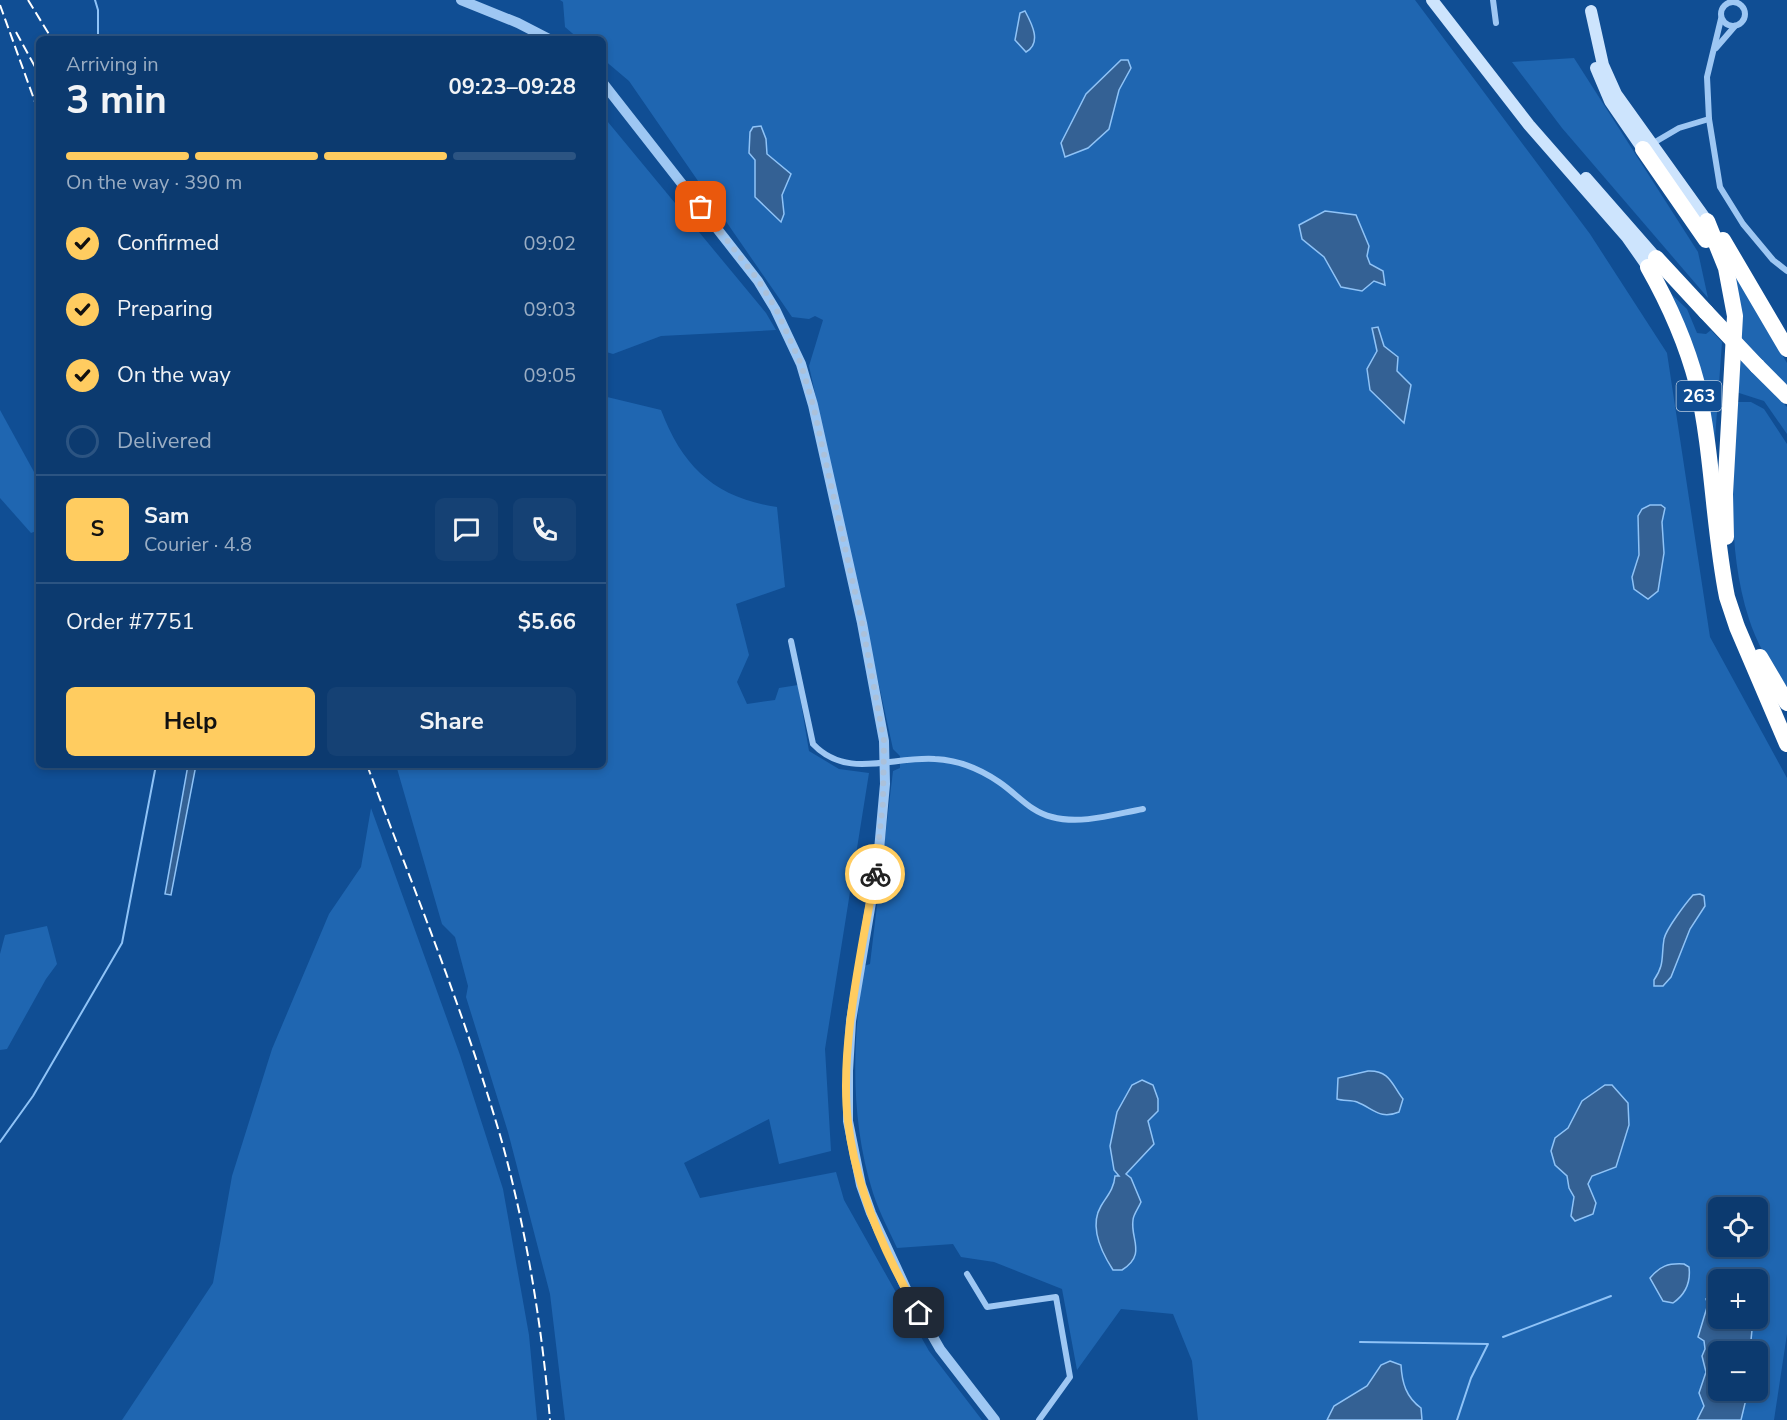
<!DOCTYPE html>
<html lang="en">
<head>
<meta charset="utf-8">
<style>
  body { margin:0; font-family:"Nunito Sans",sans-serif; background:#154174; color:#f1f3f6; height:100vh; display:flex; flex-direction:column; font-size:22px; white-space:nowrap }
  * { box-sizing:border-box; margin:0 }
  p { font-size:20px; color:#9aadc3 }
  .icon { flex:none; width:33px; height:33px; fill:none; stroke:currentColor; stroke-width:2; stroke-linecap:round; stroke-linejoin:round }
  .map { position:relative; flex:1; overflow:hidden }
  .panel { position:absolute; left:36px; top:36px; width:570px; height:732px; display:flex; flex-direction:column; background:#0c3a6f; border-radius:9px; box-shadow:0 3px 9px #0003,0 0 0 2px #2c5482 }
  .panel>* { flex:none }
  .buttons { position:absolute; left:1708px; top:1197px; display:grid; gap:12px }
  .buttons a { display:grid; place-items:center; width:60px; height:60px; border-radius:9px; background:#0c3a6f; box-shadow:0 3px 9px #0003,0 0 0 2px #2c5482; font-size:30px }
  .pin { position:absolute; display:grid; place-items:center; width:51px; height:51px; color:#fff; margin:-26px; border-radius:12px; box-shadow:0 3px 9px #0006 }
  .courier { position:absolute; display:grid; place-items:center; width:60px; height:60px; margin:-30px; border:4px solid #ffcc60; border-radius:50%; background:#fff; color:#222; box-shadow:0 2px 8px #0007 }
  .head em { font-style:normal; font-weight:700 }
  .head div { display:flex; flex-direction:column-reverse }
  .head { display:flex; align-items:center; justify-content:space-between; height:102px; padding:0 30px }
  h1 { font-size:39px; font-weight:700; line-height:45px }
  .bar { display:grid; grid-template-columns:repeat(4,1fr); gap:9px 6px; align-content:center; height:72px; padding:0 30px }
  .bar i { height:8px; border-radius:4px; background:#2c5482 }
  .bar .active { background:#ffcc60 }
  .bar p { grid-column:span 4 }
  .line { display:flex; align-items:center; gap:15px; padding:0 30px; border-top:2px solid #2c5482 }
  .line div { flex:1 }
  .round { display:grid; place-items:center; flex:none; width:63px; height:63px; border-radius:9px; background:#154174 }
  ol { padding:0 30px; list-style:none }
  li { display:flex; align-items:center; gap:18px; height:66px }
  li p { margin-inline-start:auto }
  li .icon { padding:6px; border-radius:50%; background:#ffcc60; color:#111; stroke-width:4 }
  li:last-child { color:#9aadc3 }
  li i { width:33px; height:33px; border:3px solid #2c5482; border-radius:50% }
  .primary-button { display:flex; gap:12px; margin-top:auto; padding:12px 30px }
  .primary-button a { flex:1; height:69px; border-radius:9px; background:#ffcc60; color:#111; font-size:24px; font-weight:700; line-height:69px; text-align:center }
  .primary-button a+a { background:#154174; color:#f1f3f6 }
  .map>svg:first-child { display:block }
  .green { fill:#1f66b1; fill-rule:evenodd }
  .water { fill:#346194; stroke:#8fc3f7; stroke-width:1.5 }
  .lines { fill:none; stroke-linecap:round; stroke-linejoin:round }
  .stream { stroke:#8fc3f7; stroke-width:2 }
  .minor { stroke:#9ec7f3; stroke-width:6 }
  .tertiary { stroke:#9ec7f3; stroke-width:10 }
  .secondary { stroke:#cde4fd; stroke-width:12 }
  .motorway { stroke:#fff; stroke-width:16 }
  .rail { stroke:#fff; stroke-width:2; stroke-dasharray:10 4.5; stroke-linecap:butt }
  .motorway-bridge { stroke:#fff; stroke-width:16 }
  .done { stroke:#abc1da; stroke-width:6; stroke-dasharray:0 10.8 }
  .route { stroke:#ffcc60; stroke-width:8 }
  .labels { text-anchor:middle; stroke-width:4.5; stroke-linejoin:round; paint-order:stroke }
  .shield { fill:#104e94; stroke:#b7cadf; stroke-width:1.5 }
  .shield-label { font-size:18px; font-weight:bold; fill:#fff }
</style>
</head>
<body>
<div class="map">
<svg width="1787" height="1420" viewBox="0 0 1787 1420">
  <rect width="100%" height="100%" fill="#104e94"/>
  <g class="green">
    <path d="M 560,0 L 1415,0 L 1590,234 L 1667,353 L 1710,637 L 1787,778 L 1787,1334 L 1774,1420 L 1198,1420 L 1192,1361 L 1173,1314 L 1121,1309 L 1077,1370 L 1062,1289 L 994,1262 L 961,1257 L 953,1244 L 897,1248 C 889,1230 879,1212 873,1193 C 850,1120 852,1041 864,966 L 870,964 L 893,771 L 900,768 L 900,756 L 893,749 L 809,366 L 823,320 L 815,316 L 809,319 L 792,317 L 629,81 L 603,59 L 603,39 L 579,39 L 565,27 L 563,2 ZM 1719,1208 L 1758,1208 L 1758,1246 L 1719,1246 ZM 1719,1280 L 1758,1280 L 1758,1318 L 1719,1318 ZM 1719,1352 L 1758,1352 L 1758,1390 L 1719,1390 Z"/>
    <polygon points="1574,58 1698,252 1708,298 1562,128 1512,62"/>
    <polygon points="603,116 766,313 776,330 661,336 613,354 603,351"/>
    <polygon points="1733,270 1787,363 1787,389 1757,376 1787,407 1787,434 1764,401 1736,392"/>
    <polygon points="1666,289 1687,309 1697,333 1706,334 1711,330 1722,342 1713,467"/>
    <path d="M 603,396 L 661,410 C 683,468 716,498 777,507 L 785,587 L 736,604 L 749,655 L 737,682 L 747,704 L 775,700 L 779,688 L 798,685 L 809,751 L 839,769 L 869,773 L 825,1049 L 831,1151 L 779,1164 L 769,1119 L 684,1163 L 700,1198 L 836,1172 L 844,1200 L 929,1351 L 982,1420 L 565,1420 L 550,1294 L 508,1132 L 466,997 L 468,986 L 455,937 L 442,924 L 396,765 L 603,765 Z"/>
    <path d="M 1738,402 L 1751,402 L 1764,409 L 1787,444 L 1787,692 C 1773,669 1757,645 1749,619 C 1726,547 1733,475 1738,402 Z"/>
    <polygon points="0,410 39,481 39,530 31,533 0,498"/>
    <polygon points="371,808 460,1055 503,1189 529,1335 537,1420 122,1420 213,1283 232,1176 272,1049 329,914 361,867"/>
    <polygon points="47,926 57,964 46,979 7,1049 0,1050 0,954 5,935"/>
  </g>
  <g class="water">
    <path d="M 1025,11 C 1032,24 1042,43 1026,52 L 1015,40 L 1020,13 Z"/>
    <polygon points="1121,60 1128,60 1131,68 1119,90 1109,129 1088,148 1065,157 1061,143 1086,94"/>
    <polygon points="761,126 766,139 767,154 791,174 782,195 784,214 781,222 755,197 755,160 749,153 750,132 753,127"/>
    <polygon points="1325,211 1356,215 1369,246 1367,256 1370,264 1383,271 1385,285 1374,281 1362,291 1341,287 1324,257 1302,239 1299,225"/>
    <polygon points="1378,327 1384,346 1398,357 1397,371 1411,385 1404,423 1370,390 1367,369 1377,351 1372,328"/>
    <polygon points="1650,505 1661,505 1665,508 1662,522 1664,553 1658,591 1648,599 1634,589 1632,577 1639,555 1638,516 1642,509"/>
    <polygon points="188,765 196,765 171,895 165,894"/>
    <path d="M 1700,894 L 1704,896 L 1705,906 L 1690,929 L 1671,977 L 1663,986 L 1654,986 L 1654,980 C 1665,964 1661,957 1664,939 C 1666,929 1686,903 1693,895 Z"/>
    <path d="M 1368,1071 C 1390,1070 1392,1085 1403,1099 L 1399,1112 C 1380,1120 1374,1109 1357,1102 C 1352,1100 1343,1101 1337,1099 L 1338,1078 Z"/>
    <path d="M 1142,1080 L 1153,1085 L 1158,1099 L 1158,1111 L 1148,1121 L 1154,1144 L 1126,1174 L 1131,1178 L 1141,1202 C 1139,1207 1133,1215 1133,1220 C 1130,1239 1147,1254 1122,1270 L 1113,1270 C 1102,1253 1089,1226 1101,1206 C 1107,1196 1114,1189 1115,1176 L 1119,1176 L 1114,1170 L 1110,1146 L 1117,1112 L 1132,1085 Z"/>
    <polygon points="1605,1085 1612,1085 1628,1103 1629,1125 1616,1167 1592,1176 1588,1184 1596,1203 1593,1214 1575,1221 1571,1216 1574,1197 1569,1188 1567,1176 1555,1165 1551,1151 1555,1138 1568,1128 1582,1101"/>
    <path d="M 1684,1264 L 1689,1267 C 1691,1283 1686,1294 1673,1303 L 1663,1301 L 1650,1278 C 1660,1266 1668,1263 1684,1264 Z"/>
    <polygon points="1719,1295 1719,1318 1753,1319 1750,1351 1719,1352 1719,1390 1748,1391 1741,1420 1697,1420 1704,1406 1699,1393 1706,1372 1702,1356 1705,1349 1704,1341 1698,1337 1708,1304 1706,1299"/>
    <path d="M 1390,1361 L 1401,1365 C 1402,1383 1406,1397 1421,1408 L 1422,1420 L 1327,1420 L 1334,1406 L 1367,1386 L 1381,1365 Z"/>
  </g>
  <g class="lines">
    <g class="stream">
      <polyline points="95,0 98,10 98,39"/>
      <polyline points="0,1142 33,1096 122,943 156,765"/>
      <polyline points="1503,1337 1611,1296"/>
      <polyline points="1360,1342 1488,1344 1471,1378 1457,1420"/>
    </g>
    <g class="minor">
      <polyline points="1493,0 1496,23"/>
      <circle cx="1733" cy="14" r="12"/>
      <polyline points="1721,19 1707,77 1709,119 1720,187 1743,224 1773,260 1787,271"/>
      <polyline points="1716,48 1735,26"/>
      <polyline points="1650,145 1679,128 1709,119"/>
      <path d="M 791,641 L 813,744 C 847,780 892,756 935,759 C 958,760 980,769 999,782 C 1017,794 1030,812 1052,817 C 1081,825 1115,814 1143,809"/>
      <polyline points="967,1274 987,1307 1056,1297 1070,1377 1039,1420"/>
    </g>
    <g class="tertiary">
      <polyline points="461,0 518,23 549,39"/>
      <polyline points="603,83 758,281 775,309 801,364 813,405 862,623 884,741 885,784 878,861 851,1021 848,1071 848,1121 861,1185 871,1213 909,1295 940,1349 995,1420"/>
    </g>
    <g class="secondary">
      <polyline points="1432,0 1529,125 1627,237 1648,267"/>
      <polyline points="1591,11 1603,65 1616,94 1707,221"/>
      <polyline points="1596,68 1610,101 1643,149"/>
      <polyline points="1586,178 1656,258"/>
    </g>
    <g class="motorway">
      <polyline points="1643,149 1706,240"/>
      <polyline points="1707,221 1726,268 1735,316 1725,494 1726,537"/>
      <polyline points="1723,240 1787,349"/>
      <polyline points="1656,258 1706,312"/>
      <path d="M 1648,267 C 1669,304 1686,342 1697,384 C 1713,454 1713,527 1727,597 L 1737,627 L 1787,744"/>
      <polyline points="1757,366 1787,396"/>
      <polyline points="1760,657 1787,703"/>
    </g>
    <g class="rail">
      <polyline points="28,0 52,39"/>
      <polyline points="0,5 39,113"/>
      <polyline points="16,32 39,74"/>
      <path d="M 367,765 C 414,889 465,1014 502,1142 C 527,1233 542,1327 550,1420"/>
    </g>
    <polyline class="motorway-bridge" points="1706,312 1757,366"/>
  </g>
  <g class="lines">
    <polyline class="done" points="701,207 758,280 776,309 801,364 813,405 862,623 884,741 883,803 875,874"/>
    <path class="route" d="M 875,874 C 862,948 839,1049 848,1122 C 856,1190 885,1255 919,1313"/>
  </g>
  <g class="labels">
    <rect class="shield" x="1676.5" y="381" width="45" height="30" rx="4.5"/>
    <g class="shield-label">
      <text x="1699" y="402">263</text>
    </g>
  </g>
</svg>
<div class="buttons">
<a><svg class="icon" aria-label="locate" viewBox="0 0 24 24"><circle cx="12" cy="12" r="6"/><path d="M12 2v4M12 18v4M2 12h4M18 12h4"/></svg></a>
<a>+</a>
<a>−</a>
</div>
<div class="pin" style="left:701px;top:207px;background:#ea580c"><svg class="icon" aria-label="bag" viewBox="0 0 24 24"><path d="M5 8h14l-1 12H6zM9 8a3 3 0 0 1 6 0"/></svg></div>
<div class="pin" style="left:919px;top:1313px;background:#1f2937"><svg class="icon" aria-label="home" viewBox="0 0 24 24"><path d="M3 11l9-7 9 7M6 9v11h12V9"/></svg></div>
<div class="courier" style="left:875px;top:874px"><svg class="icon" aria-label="bike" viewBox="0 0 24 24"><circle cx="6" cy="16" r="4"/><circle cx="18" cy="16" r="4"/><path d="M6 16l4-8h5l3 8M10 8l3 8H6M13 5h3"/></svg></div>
<section class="panel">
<div class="head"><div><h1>3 min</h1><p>Arriving in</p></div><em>09:23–09:28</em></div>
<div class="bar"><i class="active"></i><i class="active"></i><i class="active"></i><i></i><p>On the way · 390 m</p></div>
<ol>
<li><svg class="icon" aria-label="check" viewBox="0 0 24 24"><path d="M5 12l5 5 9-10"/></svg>Confirmed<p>09:02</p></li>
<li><svg class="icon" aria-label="check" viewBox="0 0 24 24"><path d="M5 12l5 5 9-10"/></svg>Preparing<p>09:03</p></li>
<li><svg class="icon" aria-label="check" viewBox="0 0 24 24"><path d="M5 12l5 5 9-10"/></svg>On the way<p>09:05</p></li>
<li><i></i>Delivered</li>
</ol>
<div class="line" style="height:108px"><b class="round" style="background:#ffcc60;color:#111">S</b><div><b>Sam</b><p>Courier · 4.8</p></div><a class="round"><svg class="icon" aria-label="chat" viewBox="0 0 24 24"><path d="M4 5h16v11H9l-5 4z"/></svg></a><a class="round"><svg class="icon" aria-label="phone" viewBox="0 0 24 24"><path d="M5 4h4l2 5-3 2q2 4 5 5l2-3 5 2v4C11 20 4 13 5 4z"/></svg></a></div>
<div class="line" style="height:78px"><div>Order #7751</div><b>$5.66</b></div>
<div class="primary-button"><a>Help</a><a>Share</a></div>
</section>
</div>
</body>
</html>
